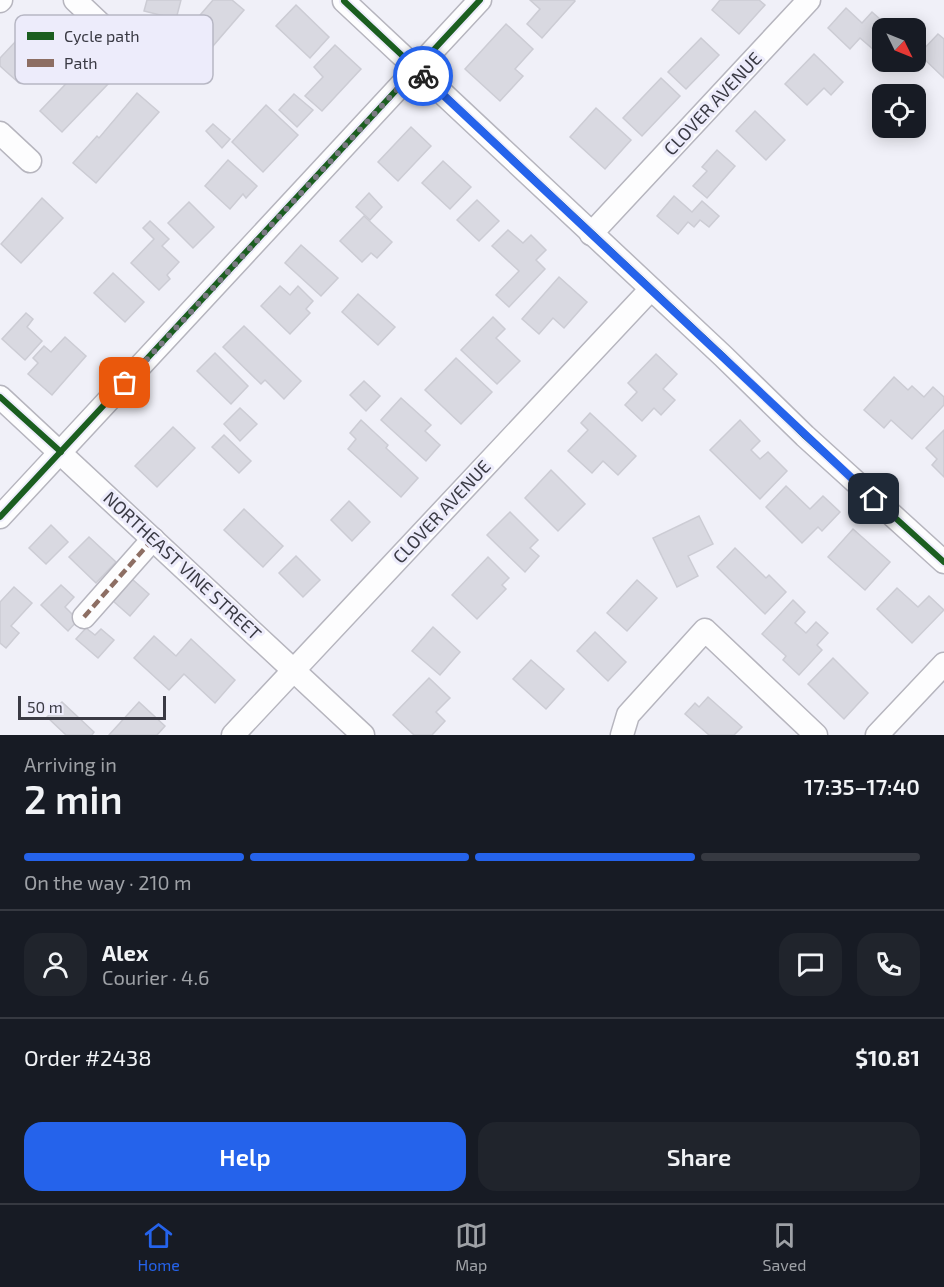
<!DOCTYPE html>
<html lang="en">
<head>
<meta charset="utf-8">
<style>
  body { margin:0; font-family:"Exo 2",sans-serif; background:#20242c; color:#f1f3f6; height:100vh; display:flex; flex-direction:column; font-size:22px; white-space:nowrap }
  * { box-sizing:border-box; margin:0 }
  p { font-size:20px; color:#9ea1a6 }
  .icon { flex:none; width:33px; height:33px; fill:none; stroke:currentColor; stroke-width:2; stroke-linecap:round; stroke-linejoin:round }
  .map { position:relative; height:735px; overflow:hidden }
  .details { display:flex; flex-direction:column; background:#171b24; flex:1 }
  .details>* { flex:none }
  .needle { width:39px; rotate:133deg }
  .tools { position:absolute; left:872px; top:18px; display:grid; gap:12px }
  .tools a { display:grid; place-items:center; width:54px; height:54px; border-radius:12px; background:#171b24; box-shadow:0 3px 15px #0003; font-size:30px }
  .scale { position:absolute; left:18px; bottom:15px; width:148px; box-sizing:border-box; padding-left:6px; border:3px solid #3a3a44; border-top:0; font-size:16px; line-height:21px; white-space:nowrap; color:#3a3a44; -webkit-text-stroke:4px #edecfb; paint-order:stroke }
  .pin { position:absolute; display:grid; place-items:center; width:51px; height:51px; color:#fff; margin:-26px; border-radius:12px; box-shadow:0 3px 9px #0006 }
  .courier { position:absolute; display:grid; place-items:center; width:60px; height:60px; margin:-30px; border:4px solid #2563eb; border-radius:50%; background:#fff; color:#222; box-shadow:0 2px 8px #0007 }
  .headline em { font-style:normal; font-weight:600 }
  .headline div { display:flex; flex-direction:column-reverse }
  .headline { display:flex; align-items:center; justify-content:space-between; height:102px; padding:0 24px }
  h1 { font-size:39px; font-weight:600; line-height:45px }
  .bar { display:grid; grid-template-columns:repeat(4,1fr); gap:9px 6px; align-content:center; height:72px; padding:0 24px }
  .bar i { height:8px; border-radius:4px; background:#363941 }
  .bar .on { background:#2563eb }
  .bar p { grid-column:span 4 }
  .line { display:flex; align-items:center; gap:15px; padding:0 24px; border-top:2px solid #363941 }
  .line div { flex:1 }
  .round { display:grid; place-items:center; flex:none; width:63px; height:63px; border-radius:18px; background:#20242c }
  .cta { display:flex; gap:12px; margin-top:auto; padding:12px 24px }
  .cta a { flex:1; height:69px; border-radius:18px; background:#2563eb; color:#fff; font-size:24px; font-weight:600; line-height:69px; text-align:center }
  .cta a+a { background:#20242c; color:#f1f3f6 }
  .tabs { display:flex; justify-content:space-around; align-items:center; height:84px; border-top:2px solid #363941; background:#171b24; font-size:16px; color:#9ea1a6 }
  .tabs a { display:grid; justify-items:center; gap:3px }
  .tabs .on { color:#2563eb }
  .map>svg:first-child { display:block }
  .building { fill:#d9d9e1; stroke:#ccccd4; stroke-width:1.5 }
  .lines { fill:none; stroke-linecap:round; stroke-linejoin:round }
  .minor-casing { stroke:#b6b5be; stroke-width:25 }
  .minor { stroke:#fdfdfe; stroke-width:22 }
  .quiet { stroke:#8d6e63; stroke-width:4.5; stroke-dasharray:9 4.5; stroke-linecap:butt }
  .cycleway-casing { stroke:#edecfb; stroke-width:10 }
  .cycleway { stroke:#1b5e20; stroke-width:6 }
  .done { stroke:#7a7a83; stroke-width:6; stroke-dasharray:0 10.8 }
  .route { stroke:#2563eb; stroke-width:8 }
  .labels { text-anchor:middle; stroke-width:6; stroke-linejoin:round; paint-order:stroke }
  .street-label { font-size:18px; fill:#3a3a44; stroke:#edecfb }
  .key { fill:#edecfb; stroke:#b7b7c4; stroke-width:1.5 }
  .key-label { font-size:16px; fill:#3a3a44 }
</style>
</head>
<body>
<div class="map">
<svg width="944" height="735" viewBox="0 0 944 735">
  <rect width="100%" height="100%" fill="#f0f0f8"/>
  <g class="building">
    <polygon points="147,0 181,0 176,19 144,11"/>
    <polygon points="213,0 232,0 244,10 188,75 182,70 176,77 159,63"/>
    <polygon points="530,0 574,0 575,1 542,38 527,24 540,9"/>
    <polygon points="720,0 759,0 765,5 739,34 712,10"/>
    <polygon points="296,5 329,37 310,58 276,26"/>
    <polygon points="846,8 862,23 872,12 890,28 882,28 882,36 880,39 882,43 875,51 860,38 850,49 828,28"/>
    <polygon points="909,20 925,35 915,45 915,28 902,28"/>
    <polygon points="32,24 55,45 19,83 0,66 0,58"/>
    <polygon points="506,24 533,49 515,69 523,76 500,101 465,69"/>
    <polygon points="938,34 944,39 944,78 919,54"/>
    <polygon points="701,38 719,55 686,89 668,72"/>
    <polygon points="335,45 361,69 322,111 305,96 323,77 314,67"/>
    <polygon points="814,54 843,82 831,95 824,88 807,105 785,84"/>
    <polygon points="92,67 109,83 62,132 40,111 80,69 86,74"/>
    <polygon points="661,78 680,96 642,136 623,118"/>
    <polygon points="137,93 159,112 96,183 73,163 97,136 99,138"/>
    <polygon points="294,94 313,110 297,127 279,110"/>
    <polygon points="266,105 298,135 263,172 232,142"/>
    <polygon points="596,108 631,140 605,169 570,137"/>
    <polygon points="755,111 785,140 766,160 736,131"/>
    <polygon points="213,124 230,139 222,148 206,131"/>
    <polygon points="411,127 431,146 398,181 378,162"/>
    <polygon points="717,150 735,166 707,198 693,186 707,171 702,167"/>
    <polygon points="228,160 257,186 246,198 243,194 230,209 205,186"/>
    <polygon points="443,161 471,187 450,209 422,183"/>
    <polygon points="369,193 382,207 370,220 356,207"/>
    <polygon points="674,196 692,212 702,201 719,216 709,227 700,220 694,227 688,222 678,234 657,216"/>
    <polygon points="42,198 63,218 21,263 1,244"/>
    <polygon points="477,200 499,221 479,241 457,220"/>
    <polygon points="189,202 214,227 193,248 168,223"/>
    <polygon points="364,216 392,242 377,258 371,253 362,262 340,241"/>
    <polygon points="150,221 169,239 162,246 179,262 167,275 170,279 159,290 131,263 154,239 143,228"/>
    <polygon points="508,230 523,243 531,235 546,250 536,260 545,269 509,307 496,295 519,271 492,246"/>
    <polygon points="301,245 338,278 321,296 285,263"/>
    <polygon points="113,273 144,302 125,322 94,293"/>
    <polygon points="559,277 587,302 564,328 553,318 539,334 522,319"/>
    <polygon points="280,286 290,295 298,286 313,301 306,309 310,313 290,334 261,306"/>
    <polygon points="358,294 395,327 378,345 342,312"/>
    <polygon points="26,313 33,319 27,327 42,341 25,360 2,339"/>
    <polygon points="493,317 505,329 496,338 520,361 497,384 461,350"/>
    <polygon points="244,326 301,381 284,399 265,380 261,384 223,347"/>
    <polygon points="65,337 86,356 52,395 28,374 38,363 33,358 44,346 51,352"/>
    <polygon points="215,353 248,386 231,404 197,371"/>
    <polygon points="656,354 677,374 663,389 675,400 661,415 654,408 642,421 625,405 637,392 628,383"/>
    <polygon points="456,358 492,392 461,424 425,390"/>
    <polygon points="894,377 908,390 912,386 924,397 933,387 944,397 944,405 912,439 891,420 884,428 864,410"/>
    <polygon points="364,381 380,396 366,411 350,395"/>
    <polygon points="401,398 431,425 425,431 440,445 426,461 381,420"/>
    <polygon points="240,408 257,424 240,441 224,424"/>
    <polygon points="590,413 636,456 618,475 603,461 592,473 568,451 588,430 581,423"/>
    <polygon points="361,420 388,445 386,448 418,478 401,497 348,449 356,439 350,433"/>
    <polygon points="740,420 760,441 751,450 760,459 768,452 787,471 760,499 710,450"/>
    <polygon points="173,427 195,448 157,487 135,466"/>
    <polygon points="944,430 944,477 932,465 937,459 926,448"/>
    <polygon points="224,435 251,461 239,473 212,447"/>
    <polygon points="551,470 585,504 558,531 525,498"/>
    <polygon points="786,486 810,509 823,496 840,512 822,531 818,527 802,543 766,507"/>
    <polygon points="349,501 370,522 352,541 331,520"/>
    <polygon points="244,509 283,546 263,567 224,530"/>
    <polygon points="510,512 538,540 530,548 539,556 525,572 487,535"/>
    <polygon points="699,516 713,544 688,556 698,576 677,587 653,538"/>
    <polygon points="51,525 68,542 46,564 29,548"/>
    <polygon points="853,529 890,562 865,590 828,557"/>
    <polygon points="89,537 116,562 96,583 69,557"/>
    <polygon points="735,548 766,578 769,575 786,592 765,614 717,567"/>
    <polygon points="296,556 320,580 303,597 279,573"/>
    <polygon points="488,557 509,578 502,585 506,589 477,619 452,595"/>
    <polygon points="132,579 149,594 130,616 113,601"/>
    <polygon points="637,580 657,598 627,631 607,613"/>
    <polygon points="61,585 74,597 65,607 78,620 68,631 41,605"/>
    <polygon points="14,587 32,603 11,626 19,633 6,648 0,643 0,602"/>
    <polygon points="897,588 918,607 929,596 944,610 912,643 877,609"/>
    <polygon points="793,600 805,612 795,623 806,633 816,622 828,633 817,645 822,650 799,675 783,660 786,656 762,634"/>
    <polygon points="433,627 460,652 440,675 412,651"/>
    <polygon points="86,628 95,635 101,629 114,640 98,658 76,639"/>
    <polygon points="595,632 626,662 608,681 577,651"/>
    <polygon points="154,636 176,656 191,639 235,680 215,703 184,674 169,690 134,658"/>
    <polygon points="833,658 868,693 844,719 808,684"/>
    <polygon points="531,660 564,689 546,709 513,679"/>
    <polygon points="429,678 450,698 436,712 445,721 432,735 414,735 393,715"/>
    <polygon points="708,697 742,727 734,735 709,735 685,714 695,703 699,707"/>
    <polygon points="62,702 94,732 92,735 66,735 47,717"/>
    <polygon points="139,702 165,726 157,735 109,735"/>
  </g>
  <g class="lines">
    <defs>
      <g id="minor">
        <polyline points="75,0 130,52"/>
        <polyline points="0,1 1,0"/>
        <polyline points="344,1 723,356 805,436 944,562"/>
        <polyline points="0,133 30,161"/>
        <polyline points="591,234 809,0"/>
        <polyline points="0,397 363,735"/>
        <polyline points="0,517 480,0"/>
        <polyline points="84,617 153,539"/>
        <polyline points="233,735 651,289"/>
        <polyline points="622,735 628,715 705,630 816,735"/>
        <polyline points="877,735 944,664"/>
      </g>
    </defs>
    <use href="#minor" class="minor-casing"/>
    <use href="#minor" class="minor"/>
    <polyline class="quiet" points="84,617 153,539"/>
    <defs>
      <g id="cycleway">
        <polyline points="344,1 723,356 805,436 944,562"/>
        <polyline points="0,397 61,452"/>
        <polyline points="0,517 480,0"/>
      </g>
    </defs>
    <use href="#cycleway" class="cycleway-casing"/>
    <use href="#cycleway" class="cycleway"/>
  </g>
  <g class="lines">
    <polyline class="done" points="125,383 416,69 423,76"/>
    <polyline class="route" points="423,76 874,499"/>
  </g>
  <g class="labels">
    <g class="street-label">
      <text transform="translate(713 104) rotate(-47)" y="6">CLOVER AVENUE</text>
      <text transform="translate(442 512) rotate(-47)" y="6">CLOVER AVENUE</text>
      <text transform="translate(182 566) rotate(43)" y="6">NORTHEAST VINE STREET</text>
    </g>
  </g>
  <rect x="15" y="15" width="198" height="69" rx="9" class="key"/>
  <rect x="27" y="32" width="27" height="8" fill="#1b5e20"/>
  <rect x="27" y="59" width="27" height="8" fill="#8d6e63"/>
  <g class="key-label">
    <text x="64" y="42">Cycle path</text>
    <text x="64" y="69">Path</text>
  </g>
</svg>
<div class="tools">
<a><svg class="needle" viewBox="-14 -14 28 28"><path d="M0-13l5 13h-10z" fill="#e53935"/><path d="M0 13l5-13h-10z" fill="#9ea1a6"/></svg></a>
<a><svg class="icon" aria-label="locate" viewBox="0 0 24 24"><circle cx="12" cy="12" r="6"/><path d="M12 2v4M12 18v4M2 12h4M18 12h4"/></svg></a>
</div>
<div class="scale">50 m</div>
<div class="pin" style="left:125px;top:383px;background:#ea580c"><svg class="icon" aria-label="bag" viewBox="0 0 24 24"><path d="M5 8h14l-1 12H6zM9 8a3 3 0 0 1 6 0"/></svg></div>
<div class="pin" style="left:874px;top:499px;background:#1f2937"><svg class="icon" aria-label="home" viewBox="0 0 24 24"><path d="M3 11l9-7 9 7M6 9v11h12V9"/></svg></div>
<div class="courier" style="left:423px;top:76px"><svg class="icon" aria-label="bike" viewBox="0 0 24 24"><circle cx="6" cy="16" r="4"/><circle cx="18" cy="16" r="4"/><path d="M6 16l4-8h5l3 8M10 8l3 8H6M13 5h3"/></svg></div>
</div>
<section class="details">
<div class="headline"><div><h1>2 min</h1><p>Arriving in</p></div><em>17:35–17:40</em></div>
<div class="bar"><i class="on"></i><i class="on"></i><i class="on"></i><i></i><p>On the way · 210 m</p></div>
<div class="line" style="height:108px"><a class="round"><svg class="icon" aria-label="person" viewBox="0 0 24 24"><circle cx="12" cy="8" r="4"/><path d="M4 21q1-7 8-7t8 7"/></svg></a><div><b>Alex</b><p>Courier · 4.6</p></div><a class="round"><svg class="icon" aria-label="chat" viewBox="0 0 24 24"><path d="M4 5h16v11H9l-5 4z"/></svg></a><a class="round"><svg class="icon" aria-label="phone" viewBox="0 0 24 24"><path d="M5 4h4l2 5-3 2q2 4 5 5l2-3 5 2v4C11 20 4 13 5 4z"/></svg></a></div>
<div class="line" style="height:78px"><div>Order #2438</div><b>$10.81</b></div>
<div class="cta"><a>Help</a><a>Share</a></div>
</section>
<nav class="tabs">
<a class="on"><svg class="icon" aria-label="home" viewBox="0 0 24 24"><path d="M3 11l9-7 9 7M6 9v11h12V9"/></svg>Home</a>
<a><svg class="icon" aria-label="map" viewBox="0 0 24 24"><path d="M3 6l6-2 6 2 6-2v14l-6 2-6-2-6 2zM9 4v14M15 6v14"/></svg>Map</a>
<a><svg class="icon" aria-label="saved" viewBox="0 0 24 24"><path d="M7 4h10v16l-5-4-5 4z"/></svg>Saved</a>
</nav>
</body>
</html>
